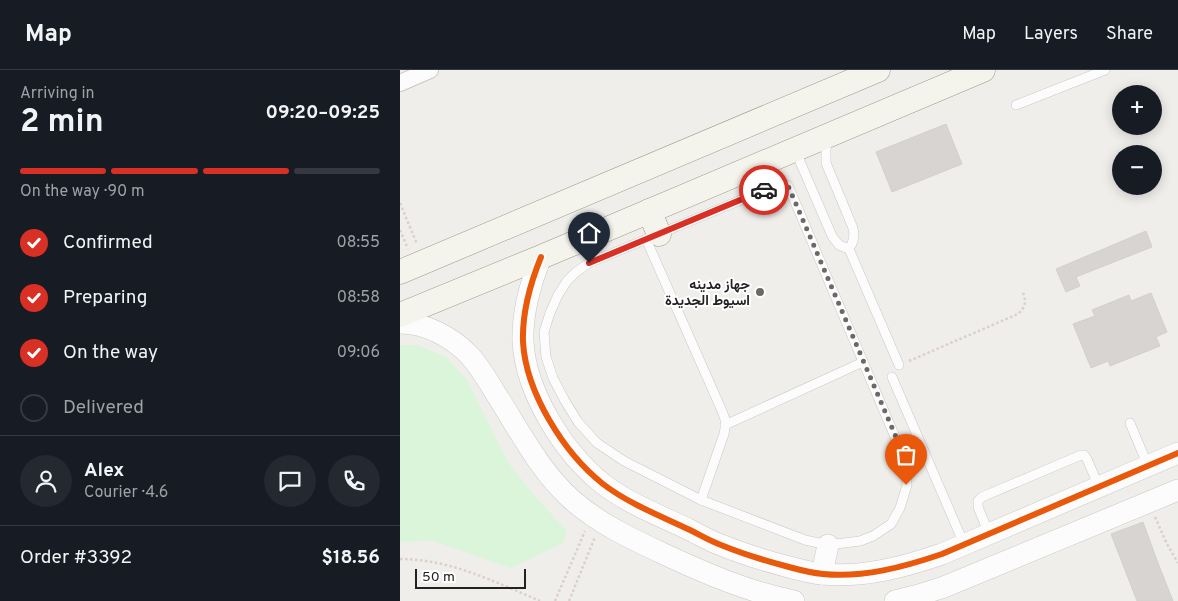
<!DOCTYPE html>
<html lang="en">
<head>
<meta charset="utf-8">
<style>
  body { margin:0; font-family:Overpass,Vazirmatn,sans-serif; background:#242831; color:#f1f3f6; height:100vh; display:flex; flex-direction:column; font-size:19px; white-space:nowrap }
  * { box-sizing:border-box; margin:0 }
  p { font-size:16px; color:#9ea1a6 }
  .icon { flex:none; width:28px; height:28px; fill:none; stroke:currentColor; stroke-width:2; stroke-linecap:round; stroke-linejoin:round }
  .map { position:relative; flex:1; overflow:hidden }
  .sheet { display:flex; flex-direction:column; background:#171b24; width:400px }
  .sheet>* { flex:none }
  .fabs { position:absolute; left:712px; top:15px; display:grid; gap:10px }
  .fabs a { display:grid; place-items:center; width:50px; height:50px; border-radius:50%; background:#171b24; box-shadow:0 2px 12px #0003; font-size:25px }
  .scale { position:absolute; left:15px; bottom:12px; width:111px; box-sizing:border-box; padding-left:5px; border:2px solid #222; border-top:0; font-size:14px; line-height:18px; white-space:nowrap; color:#222; -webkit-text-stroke:4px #fff; paint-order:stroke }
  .pin { position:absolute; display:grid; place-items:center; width:42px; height:42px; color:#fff; margin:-51px -21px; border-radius:50% 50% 50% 0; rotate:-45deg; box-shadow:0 0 5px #0007 }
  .pin .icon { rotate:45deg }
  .courier { position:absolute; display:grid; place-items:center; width:50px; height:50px; margin:-25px; border:4px solid #d93025; border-radius:50%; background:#fff; color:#222; box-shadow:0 1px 6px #0007 }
  .overview em { font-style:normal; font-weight:700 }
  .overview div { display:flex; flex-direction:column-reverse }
  .overview { display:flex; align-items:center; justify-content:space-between; height:85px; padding:0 20px }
  h1 { font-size:32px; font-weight:700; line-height:38px }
  .bar { display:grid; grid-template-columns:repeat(4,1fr); gap:8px 5px; align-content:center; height:60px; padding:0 20px }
  .bar i { height:6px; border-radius:4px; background:#363941 }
  .bar .selected { background:#d93025 }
  .bar p { grid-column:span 4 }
  .line { display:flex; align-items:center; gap:12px; padding:0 20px; border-top:1px solid #363941 }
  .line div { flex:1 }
  .round { display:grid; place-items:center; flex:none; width:52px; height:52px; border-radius:26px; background:#242831 }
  ol { padding:0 20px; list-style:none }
  li { display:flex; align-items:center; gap:15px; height:55px }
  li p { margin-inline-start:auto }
  li .icon { padding:5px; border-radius:50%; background:#d93025; color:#fff; stroke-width:4 }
  li:last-child { color:#9ea1a6 }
  li i { width:28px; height:28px; border:2px solid #363941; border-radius:50% }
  header { display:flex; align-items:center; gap:30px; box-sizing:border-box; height:70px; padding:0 25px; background:#171b24; border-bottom:1px solid #363941 }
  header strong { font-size:24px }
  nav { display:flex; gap:28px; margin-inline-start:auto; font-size:18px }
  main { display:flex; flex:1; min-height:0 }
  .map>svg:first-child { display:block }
  .park { fill:#daf5da }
  .building { fill:#d7d4d2; stroke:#d3d0cc }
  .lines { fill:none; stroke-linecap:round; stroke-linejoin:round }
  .service-casing { stroke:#c9c8c7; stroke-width:10 }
  .minor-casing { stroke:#c9c8c7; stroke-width:18 }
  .tertiary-casing { stroke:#c9c8c7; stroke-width:22 }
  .secondary-casing { stroke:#999a82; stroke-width:25 }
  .path { stroke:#dccecd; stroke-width:2.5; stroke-dasharray:2.5 2.5; stroke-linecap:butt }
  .service { stroke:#fdfcfc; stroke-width:9 }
  .minor { stroke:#fdfcfc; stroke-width:16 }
  .tertiary { stroke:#fdfcfc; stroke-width:21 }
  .secondary { stroke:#f4f4ed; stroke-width:24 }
  .cycleway-casing { stroke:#fff; stroke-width:9 }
  .cycleway { stroke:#e8590c; stroke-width:6 }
  .done { stroke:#6a6968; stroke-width:5; stroke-dasharray:0 9 }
  .route { stroke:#d93025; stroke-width:6 }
  .poi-dot { fill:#6a6968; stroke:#fff; stroke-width:2 }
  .labels { text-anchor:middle; stroke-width:4; stroke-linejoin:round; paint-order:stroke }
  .poi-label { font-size:14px; font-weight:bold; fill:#222; stroke:#fff; text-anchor:end }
</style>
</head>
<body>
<header>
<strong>Map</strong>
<nav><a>Map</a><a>Layers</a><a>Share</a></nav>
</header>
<main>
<section class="sheet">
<div class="overview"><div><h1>2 min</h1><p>Arriving in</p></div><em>09:20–09:25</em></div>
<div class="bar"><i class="selected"></i><i class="selected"></i><i class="selected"></i><i></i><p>On the way · 90 m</p></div>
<ol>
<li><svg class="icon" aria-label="check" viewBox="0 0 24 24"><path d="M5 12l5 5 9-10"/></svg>Confirmed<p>08:55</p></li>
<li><svg class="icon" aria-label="check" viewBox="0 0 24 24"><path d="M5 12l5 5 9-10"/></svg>Preparing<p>08:58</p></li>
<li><svg class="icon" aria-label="check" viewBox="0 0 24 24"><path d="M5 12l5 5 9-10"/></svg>On the way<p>09:06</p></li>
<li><i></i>Delivered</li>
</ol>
<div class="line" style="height:90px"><a class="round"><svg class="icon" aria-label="person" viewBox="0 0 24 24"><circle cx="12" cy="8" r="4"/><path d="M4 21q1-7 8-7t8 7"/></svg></a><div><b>Alex</b><p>Courier · 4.6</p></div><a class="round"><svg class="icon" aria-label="chat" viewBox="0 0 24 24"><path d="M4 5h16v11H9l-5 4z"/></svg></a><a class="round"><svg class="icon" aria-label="phone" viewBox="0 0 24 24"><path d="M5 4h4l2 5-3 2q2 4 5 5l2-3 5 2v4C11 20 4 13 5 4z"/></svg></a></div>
<div class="line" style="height:65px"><div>Order #3392</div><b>$18.56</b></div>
</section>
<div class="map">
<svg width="778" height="531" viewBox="0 0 778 531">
  <rect width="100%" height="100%" fill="#f0eeeb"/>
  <polygon class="park" points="0,275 17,275 46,287 67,310 108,392 133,424 167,461 163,473 111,498 33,471 0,472"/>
  <g class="building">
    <polygon points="546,54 562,94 492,122 476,82"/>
    <polygon points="746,161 752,177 676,207 680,216 666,222 656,199"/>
    <polygon points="751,223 767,262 756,267 760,276 710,296 708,291 691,298 673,254 695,246 692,240 729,225 731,231"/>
    <polygon points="743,452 758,493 773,531 737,531 711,464"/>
  </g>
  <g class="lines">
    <defs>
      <g id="service">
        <polyline points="616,35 705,0"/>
        <path d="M 429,69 L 426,78 L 426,93 L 453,158 C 455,166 454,172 449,179"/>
        <polyline points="395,80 432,166 439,175 449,179 499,295"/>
        <polygon points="383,114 388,116 390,120 501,381 506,397 507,415 500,438 491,454 473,466 460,471 428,475 405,470 301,430 224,391 197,373 178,352 165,331 153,308 146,287 144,262 150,243 158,225 167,211 176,202 189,193 377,115"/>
        <polyline points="246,169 322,341 326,352 324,364 301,430"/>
        <polyline points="492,307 564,474"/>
        <polyline points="730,353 748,396"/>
        <polyline points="325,355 463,292"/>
        <polyline points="589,464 578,437 578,431 582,427 681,385 684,385 687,389 699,417"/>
      </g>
      <polyline id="minor" points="0,13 30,0"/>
      <g id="tertiary">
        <path d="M 141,187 C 130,214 122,242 123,272 C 126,323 164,383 203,414 C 229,434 261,446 290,460 C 300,465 310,471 321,475 C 343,484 366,491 389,497 C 400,500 412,503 423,504 C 463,508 504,497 542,484 L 778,383"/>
        <path d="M 0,253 C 26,253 52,267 70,286 C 80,297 88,311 96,324 C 119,360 139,400 171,429 C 199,454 232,469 266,485 C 307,504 349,522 394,531"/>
        <polyline points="422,504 428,475"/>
        <polyline points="495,531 519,525 544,517 778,420"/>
      </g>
      <g id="secondary">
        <polyline points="249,141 259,164"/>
        <polyline points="0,202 478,0"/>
        <polyline points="0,245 141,187 583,0"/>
      </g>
    </defs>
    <use href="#service" class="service-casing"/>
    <use href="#minor" class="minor-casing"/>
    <use href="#tertiary" class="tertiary-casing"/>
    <use href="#secondary" class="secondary-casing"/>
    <g class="path">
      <polyline points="0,133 17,174"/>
      <polyline points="0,160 8,179"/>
      <path d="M 509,291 L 618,244 C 625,238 627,231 623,223"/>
      <polyline points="755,447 767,474 778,493"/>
      <path d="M 0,489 C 50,489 95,512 140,531"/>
      <polyline points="155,531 185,461"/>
      <polyline points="169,531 195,467"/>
    </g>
    <use href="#service" class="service"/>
    <use href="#minor" class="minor"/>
    <use href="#tertiary" class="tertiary"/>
    <use href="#secondary" class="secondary"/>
    <defs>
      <path id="cycleway" d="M 141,187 C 130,214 122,242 123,272 C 126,323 164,383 203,414 C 229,434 261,446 290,460 C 300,465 310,471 321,475 C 343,484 366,491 389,497 C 400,500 412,503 423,504 C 463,508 504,497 542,484 L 778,383"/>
    </defs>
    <use href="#cycleway" class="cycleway-casing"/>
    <use href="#cycleway" class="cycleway"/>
  </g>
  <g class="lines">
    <polyline class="done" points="364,120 383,114 388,116 390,120 502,381 506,397 506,415"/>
    <polyline class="route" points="189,193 364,120"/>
  </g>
  <circle class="poi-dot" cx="360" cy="222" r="5"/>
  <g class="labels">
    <g class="poi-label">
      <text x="350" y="219">جهاز مدينه<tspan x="350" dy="16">اسيوط الجديدة</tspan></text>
    </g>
  </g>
</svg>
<div class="fabs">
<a>+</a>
<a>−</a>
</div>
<div class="scale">50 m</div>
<div class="pin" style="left:506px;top:415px;background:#ea580c"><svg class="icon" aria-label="bag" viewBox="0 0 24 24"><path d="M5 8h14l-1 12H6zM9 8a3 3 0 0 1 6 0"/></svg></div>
<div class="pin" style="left:189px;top:193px;background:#1f2937"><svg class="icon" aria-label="home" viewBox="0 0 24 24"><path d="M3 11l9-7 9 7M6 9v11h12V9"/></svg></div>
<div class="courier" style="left:364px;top:120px"><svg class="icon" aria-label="car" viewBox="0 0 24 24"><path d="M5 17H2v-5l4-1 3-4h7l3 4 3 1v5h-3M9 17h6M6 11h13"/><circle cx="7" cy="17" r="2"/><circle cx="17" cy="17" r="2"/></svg></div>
</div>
</main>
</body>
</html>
